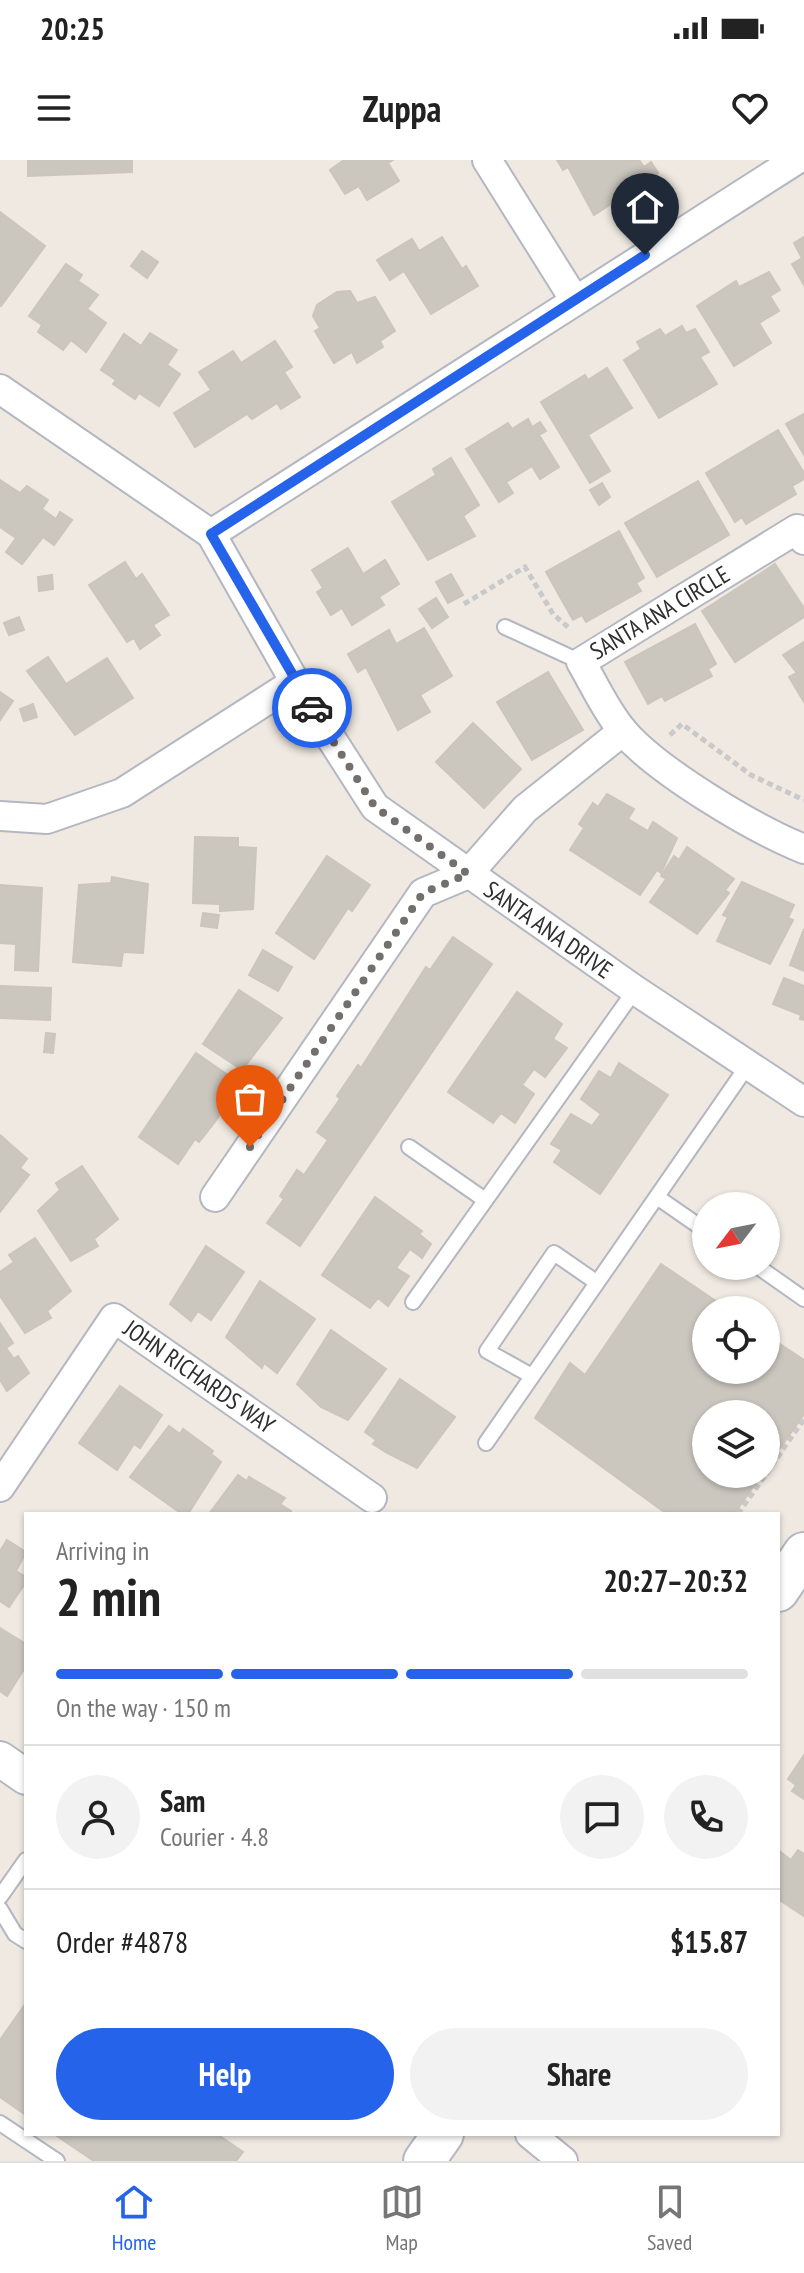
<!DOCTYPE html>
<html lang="en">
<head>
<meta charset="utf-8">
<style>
  body { margin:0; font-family:"PT Sans Narrow",sans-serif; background:#f2f2f2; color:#222; height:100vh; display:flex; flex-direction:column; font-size:30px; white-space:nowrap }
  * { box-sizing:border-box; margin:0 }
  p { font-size:26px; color:#767676 }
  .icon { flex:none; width:44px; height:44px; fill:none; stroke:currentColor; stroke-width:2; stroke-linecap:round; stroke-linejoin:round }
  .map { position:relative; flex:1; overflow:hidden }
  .panel { position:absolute; left:24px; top:1352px; width:756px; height:624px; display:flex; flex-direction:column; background:#fff; border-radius:0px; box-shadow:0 2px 6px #0004 }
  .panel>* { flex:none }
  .needle { width:52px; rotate:238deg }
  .controls { position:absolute; left:692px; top:1032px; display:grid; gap:16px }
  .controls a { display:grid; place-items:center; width:88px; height:88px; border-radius:50%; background:#fff; box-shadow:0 2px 6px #0004; font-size:40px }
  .pin { position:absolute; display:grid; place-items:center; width:68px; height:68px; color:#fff; margin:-82px -34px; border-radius:50% 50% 50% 0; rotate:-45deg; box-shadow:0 0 8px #0007 }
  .pin .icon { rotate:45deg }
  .courier { position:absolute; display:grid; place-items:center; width:80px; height:80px; margin:-40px; border:6px solid #2563eb; border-radius:50%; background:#fff; color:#222; box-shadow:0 2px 10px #0007 }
  .head em { font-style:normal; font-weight:800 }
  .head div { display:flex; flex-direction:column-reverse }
  .head { display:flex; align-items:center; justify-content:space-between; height:136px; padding:0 32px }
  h1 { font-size:52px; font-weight:800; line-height:60px }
  .bar { display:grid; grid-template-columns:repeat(4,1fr); gap:12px 8px; align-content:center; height:96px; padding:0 32px }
  .bar i { height:10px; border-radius:6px; background:#e0e0e0 }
  .bar .on { background:#2563eb }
  .bar p { grid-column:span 4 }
  .line { display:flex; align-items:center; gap:20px; padding:0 32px; border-top:2px solid #e0e0e0 }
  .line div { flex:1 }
  .round { display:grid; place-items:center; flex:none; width:84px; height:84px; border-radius:42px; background:#f2f2f2 }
  .action { display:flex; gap:16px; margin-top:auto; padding:16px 32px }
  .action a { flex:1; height:92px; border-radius:48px; background:#2563eb; color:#fff; font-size:32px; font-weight:800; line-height:92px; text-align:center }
  .action a+a { background:#f2f2f2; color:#222 }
  .status { display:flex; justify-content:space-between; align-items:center; height:56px; padding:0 40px; background:#fff; direction:ltr }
  .status svg { height:22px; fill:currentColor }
  header { display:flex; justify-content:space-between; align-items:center; height:104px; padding:0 32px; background:#fff; font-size:36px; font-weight:800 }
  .tab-bar { display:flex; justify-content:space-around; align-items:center; height:112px; border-top:2px solid #e0e0e0; background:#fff; font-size:22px; color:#767676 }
  .tab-bar a { display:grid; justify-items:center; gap:4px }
  .tab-bar .on { color:#2563eb }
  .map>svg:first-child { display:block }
  .building { fill:#cbc7bf; stroke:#cbc5ba; stroke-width:2 }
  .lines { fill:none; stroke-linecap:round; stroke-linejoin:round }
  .service-casing { stroke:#b4b7c1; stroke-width:18 }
  .minor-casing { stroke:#b4b7c1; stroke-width:32 }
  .tertiary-casing { stroke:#b4b7c1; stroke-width:38 }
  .secondary-casing { stroke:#b4b7c1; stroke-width:44 }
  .path { stroke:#c9c9c9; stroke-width:5; stroke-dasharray:6 4; stroke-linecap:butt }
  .service { stroke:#fff; stroke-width:14 }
  .minor { stroke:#fff; stroke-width:28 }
  .tertiary { stroke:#fff; stroke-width:34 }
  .secondary { stroke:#fff; stroke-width:40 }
  .done { stroke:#726f6d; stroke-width:8; stroke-dasharray:0 14.4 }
  .route { stroke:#2563eb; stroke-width:10 }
  .labels { text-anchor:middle; stroke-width:8; stroke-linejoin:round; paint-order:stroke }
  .street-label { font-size:24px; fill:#2e2e2e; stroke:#fff }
</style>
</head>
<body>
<div class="status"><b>20:25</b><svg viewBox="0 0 49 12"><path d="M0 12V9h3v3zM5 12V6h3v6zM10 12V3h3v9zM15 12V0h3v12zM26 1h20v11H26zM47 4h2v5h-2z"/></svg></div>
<header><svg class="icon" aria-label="menu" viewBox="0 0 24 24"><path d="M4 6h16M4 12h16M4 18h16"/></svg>Zuppa<svg class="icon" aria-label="heart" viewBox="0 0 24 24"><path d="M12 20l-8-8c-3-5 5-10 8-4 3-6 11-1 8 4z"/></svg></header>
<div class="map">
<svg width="804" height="2001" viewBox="0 0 804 2001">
  <rect width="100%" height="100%" fill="#efe9e1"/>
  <g class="building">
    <polygon points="28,0 132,0 132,12 28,16"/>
    <polygon points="393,0 388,3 399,21 367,40 359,26 345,34 330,10 344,0"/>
    <polygon points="557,0 639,0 644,7 651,2 658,13 594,55 568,7 563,10"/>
    <polygon points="0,52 45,86 1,146 0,145"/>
    <polygon points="442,77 462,109 466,106 478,126 431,154 404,111 390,120 377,100 412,79 419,91"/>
    <polygon points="804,77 804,125 792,104 802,98 794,83"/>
    <polygon points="142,91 158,102 147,118 131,106"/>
    <polygon points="66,104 82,115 78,121 98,135 87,149 106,163 86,192 71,180 63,190 38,172 42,165 29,156"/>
    <polygon points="769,112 780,130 770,136 779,151 759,163 771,183 734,206 697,146 736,121 739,127"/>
    <polygon points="350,131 357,143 375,137 395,171 380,181 383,187 357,203 352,192 334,203 315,171 320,168 313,156 317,145 337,132"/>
    <polygon points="682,166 686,173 695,169 709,192 700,197 717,224 659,258 624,200 641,189 637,182 660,169 665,176"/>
    <polygon points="150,173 177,190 167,205 180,214 159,246 139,233 135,239 113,224 116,220 101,210 124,174 141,186"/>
    <polygon points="275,181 292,207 284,212 300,237 281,249 277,243 252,259 247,254 195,287 174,253 211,230 199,212 233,191 241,203"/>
    <polygon points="607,208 632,248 588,275 610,311 590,323 541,242 585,215 588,220"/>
    <polygon points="804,254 804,295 786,264"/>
    <polygon points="528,259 532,267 540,262 546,271 539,275 559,307 540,319 532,306 506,322 513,333 499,342 466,289 508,263 512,269"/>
    <polygon points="778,270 804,313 804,319 792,326 796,334 746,364 742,357 735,362 706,313"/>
    <polygon points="451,298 479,345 463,356 475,376 428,400 392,342 436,315 433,309"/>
    <polygon points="0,320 20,333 27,326 48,340 42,349 56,359 60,352 72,360 54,385 43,377 22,404 6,392 16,378 0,367"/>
    <polygon points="698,321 729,375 657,417 625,363"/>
    <polygon points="602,323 610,337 599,345 590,330"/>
    <polygon points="619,371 644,418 636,423 641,431 586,462 582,455 573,460 546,412"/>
    <polygon points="348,388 363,414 385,400 399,424 379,437 384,445 352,465 342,448 331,455 317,432 323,428 312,410"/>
    <polygon points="125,402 136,419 142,414 169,455 153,465 160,475 140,489 134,478 127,482 89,425"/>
    <polygon points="775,404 804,448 804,457 735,502 702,451"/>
    <polygon points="451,414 463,435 448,443 436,422"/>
    <polygon points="52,415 53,429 39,431 38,417"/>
    <polygon points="436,438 448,457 432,468 419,449"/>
    <polygon points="19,457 24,470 9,475 4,463"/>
    <polygon points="695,464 716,504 708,509 712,516 665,541 662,536 648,544 625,502"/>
    <polygon points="424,468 452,516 420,535 430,552 398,570 366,507 358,512 348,494 389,470 396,484"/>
    <polygon points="804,482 804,542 789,517 797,513 783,495"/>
    <polygon points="48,497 66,524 107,498 133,538 75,575 27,511"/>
    <polygon points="548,512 583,570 532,600 497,542"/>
    <polygon points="0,532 13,541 0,560"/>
    <polygon points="33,544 37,557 24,561 20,549"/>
    <polygon points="473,563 521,609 484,648 436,602"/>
    <polygon points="607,634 634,649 628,659 648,671 653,662 677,678 661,713 657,710 640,735 570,690 584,668 579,664 593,643 598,647"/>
    <polygon points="195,677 238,678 238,687 256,688 253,749 220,751 220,744 193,743"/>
    <polygon points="687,687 734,719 725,730 729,733 697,774 650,742 666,719 661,716 674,696 679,700"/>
    <polygon points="327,696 370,725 352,751 348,748 314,799 276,773"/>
    <polygon points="112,717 148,724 143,793 123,792 121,806 73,802 79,725 111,723"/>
    <polygon points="742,722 794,745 788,758 793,760 770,804 717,781 728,757 723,755"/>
    <polygon points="0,725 42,728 38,811 15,810 16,784 0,783"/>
    <polygon points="203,753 219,755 217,768 201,766"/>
    <polygon points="804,769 804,811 790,805"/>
    <polygon points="453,777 492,804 300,1086 267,1063 284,1039 280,1036 297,1010 304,1015 328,980 317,972 340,939 337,936 358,905 361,908 426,807 430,810"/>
    <polygon points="263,790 292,807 278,831 249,815"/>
    <polygon points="784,818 804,826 804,860 800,859 801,855 773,844"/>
    <polygon points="0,826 51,828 50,860 0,858"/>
    <polygon points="239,830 282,858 242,910 203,884"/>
    <polygon points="517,832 562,864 553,879 567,888 545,917 534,909 522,925 534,934 515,963 501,953 493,963 448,932"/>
    <polygon points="46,873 55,874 53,893 44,892"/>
    <polygon points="196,893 241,924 214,963 199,982 195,979 178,1004 139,977"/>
    <polygon points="619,903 668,935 600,1034 554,1002 562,990 551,984 571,954 592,966 601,954 581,939 599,911 611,918"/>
    <polygon points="0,975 27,999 20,1008 29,1015 0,1052"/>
    <polygon points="82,1006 118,1059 94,1079 98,1086 71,1101 38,1051 60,1030 56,1023"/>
    <polygon points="375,1037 422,1071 419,1074 431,1084 422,1098 410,1089 396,1108 409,1116 388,1146 378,1138 370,1148 322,1115"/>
    <polygon points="35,1078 71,1131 47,1151 51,1158 25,1173 0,1136 0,1112 14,1102 9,1095"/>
    <polygon points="206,1086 244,1112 211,1160 198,1151 191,1161 170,1144"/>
    <polygon points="661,1104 729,1150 706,1150 706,1210 766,1210 766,1175 804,1200 804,1254 766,1308 766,1254 706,1254 706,1314 762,1314 734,1354 667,1354 535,1258 570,1203 585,1215"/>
    <polygon points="260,1121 315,1159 277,1213 264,1203 262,1208 226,1177"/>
    <polygon points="0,1163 13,1183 6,1188 14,1199 18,1196 29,1213 7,1231 0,1220"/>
    <polygon points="331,1170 386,1209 348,1260 321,1247 297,1224"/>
    <polygon points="400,1219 455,1257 417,1308 387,1293 373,1284 376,1280 365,1272"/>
    <polygon points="120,1226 162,1255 140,1288 134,1284 117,1310 79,1283"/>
    <polygon points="169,1266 180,1274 183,1269 213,1291 211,1294 221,1302 188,1354 182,1354 130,1317"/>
    <polygon points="238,1315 247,1321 249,1317 285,1338 280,1344 291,1351 289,1354 209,1354"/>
    <polygon points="7,1380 26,1392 16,1411 26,1417 26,1422 9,1447 0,1441 0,1391"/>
    <polygon points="0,1468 26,1484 26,1506 7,1536 0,1531"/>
    <polygon points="804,1595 804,1639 792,1631 796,1625 788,1619"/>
    <polygon points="778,1690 791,1700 798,1690 804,1694 804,1756 778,1739"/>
    <polygon points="26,1843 26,1955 0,1937 0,1880"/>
    <polygon points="54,1974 217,1974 243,1992 236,2001 94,2001"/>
  </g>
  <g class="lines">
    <defs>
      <g id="service">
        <polyline points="505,467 581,502"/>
        <polyline points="409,987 485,1040"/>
        <polyline points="657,1037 706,1071"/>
        <polyline points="757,1106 804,1139"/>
        <polyline points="413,1142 635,830"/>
        <polyline points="532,1216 487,1191 554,1093 596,1122"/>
        <polyline points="486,1283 748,905"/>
        <polyline points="0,1737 26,1700"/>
        <polyline points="0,1749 15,1774 26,1781"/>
        <polyline points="0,1963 57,2001"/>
      </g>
      <g id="minor">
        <polyline points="487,0 574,139"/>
        <polyline points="0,229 211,374 295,522"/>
        <polyline points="211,374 796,0"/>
        <path d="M 804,380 L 797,369 L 581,502 C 594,524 606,551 623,571 C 657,611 754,669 804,689"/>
        <polyline points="0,656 47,659 122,633 295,522 375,647 635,830 804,942"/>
        <polyline points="215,1037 423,733 468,714 525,649 623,571"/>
        <polyline points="0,1327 114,1158 372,1338"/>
        <polyline points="530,1974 563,2001"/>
      </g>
      <polyline id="tertiary" points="0,1599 26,1617"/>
      <g id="secondary">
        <polyline points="778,1431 804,1393"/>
        <polyline points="424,2001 443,1974"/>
      </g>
    </defs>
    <use href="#service" class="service-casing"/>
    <use href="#minor" class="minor-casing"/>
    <use href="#tertiary" class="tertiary-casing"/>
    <use href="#secondary" class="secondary-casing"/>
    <g class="path">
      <polyline points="464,444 525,407 553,454 570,469"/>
      <polyline points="670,575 682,564 751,615 804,640"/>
      <polyline points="766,1314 804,1259"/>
      <polyline points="738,1354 766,1314"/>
    </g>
    <use href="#service" class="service"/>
    <use href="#minor" class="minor"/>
    <use href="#tertiary" class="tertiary"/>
    <use href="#secondary" class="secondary"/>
  </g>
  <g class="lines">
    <polyline class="done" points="250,987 423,733 468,714 375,647 312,548"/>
    <polyline class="route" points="312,548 211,374 645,95"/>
  </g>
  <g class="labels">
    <g class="street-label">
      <text transform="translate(660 453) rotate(-31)" y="8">SANTA ANA CIRCLE</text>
      <text transform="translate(548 770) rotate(35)" y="8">SANTA ANA DRIVE</text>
      <text transform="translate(199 1217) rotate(35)" y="8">JOHN RICHARDS WAY</text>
    </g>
  </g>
</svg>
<div class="controls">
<a><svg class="needle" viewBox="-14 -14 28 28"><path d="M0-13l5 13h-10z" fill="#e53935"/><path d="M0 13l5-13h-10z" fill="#767676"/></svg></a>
<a><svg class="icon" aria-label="locate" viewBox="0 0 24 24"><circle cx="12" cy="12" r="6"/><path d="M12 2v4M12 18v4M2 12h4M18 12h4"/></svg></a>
<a><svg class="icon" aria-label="layers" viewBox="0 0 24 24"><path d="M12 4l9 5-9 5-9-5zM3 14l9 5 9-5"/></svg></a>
</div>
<div class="pin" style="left:250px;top:987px;background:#ea580c"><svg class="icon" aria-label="bag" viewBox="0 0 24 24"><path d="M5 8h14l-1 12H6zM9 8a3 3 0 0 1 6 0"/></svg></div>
<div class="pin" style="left:645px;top:95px;background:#1f2937"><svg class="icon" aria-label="home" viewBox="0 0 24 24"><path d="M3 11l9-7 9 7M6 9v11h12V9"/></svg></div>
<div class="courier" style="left:312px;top:548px"><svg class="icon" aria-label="car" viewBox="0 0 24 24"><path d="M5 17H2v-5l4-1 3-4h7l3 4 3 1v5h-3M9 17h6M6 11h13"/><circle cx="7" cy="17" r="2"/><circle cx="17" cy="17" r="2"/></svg></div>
<section class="panel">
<div class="head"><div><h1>2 min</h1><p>Arriving in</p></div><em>20:27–20:32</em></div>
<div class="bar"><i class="on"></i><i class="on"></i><i class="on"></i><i></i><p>On the way · 150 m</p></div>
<div class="line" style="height:144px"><a class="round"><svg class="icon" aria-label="person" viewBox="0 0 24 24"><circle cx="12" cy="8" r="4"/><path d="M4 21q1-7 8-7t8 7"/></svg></a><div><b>Sam</b><p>Courier · 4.8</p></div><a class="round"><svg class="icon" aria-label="chat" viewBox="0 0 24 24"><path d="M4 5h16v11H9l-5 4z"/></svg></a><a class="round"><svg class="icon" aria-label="phone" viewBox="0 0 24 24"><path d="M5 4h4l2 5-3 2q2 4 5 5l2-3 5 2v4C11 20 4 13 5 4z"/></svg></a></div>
<div class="line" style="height:104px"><div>Order #4878</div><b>$15.87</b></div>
<div class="action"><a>Help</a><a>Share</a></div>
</section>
</div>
<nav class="tab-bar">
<a class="on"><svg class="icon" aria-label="home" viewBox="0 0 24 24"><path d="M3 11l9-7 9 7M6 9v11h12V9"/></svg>Home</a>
<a><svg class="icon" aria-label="map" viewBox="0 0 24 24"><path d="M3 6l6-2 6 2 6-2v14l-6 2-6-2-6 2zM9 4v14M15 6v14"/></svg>Map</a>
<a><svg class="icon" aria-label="saved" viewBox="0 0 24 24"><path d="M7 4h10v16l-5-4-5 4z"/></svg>Saved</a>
</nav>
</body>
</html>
